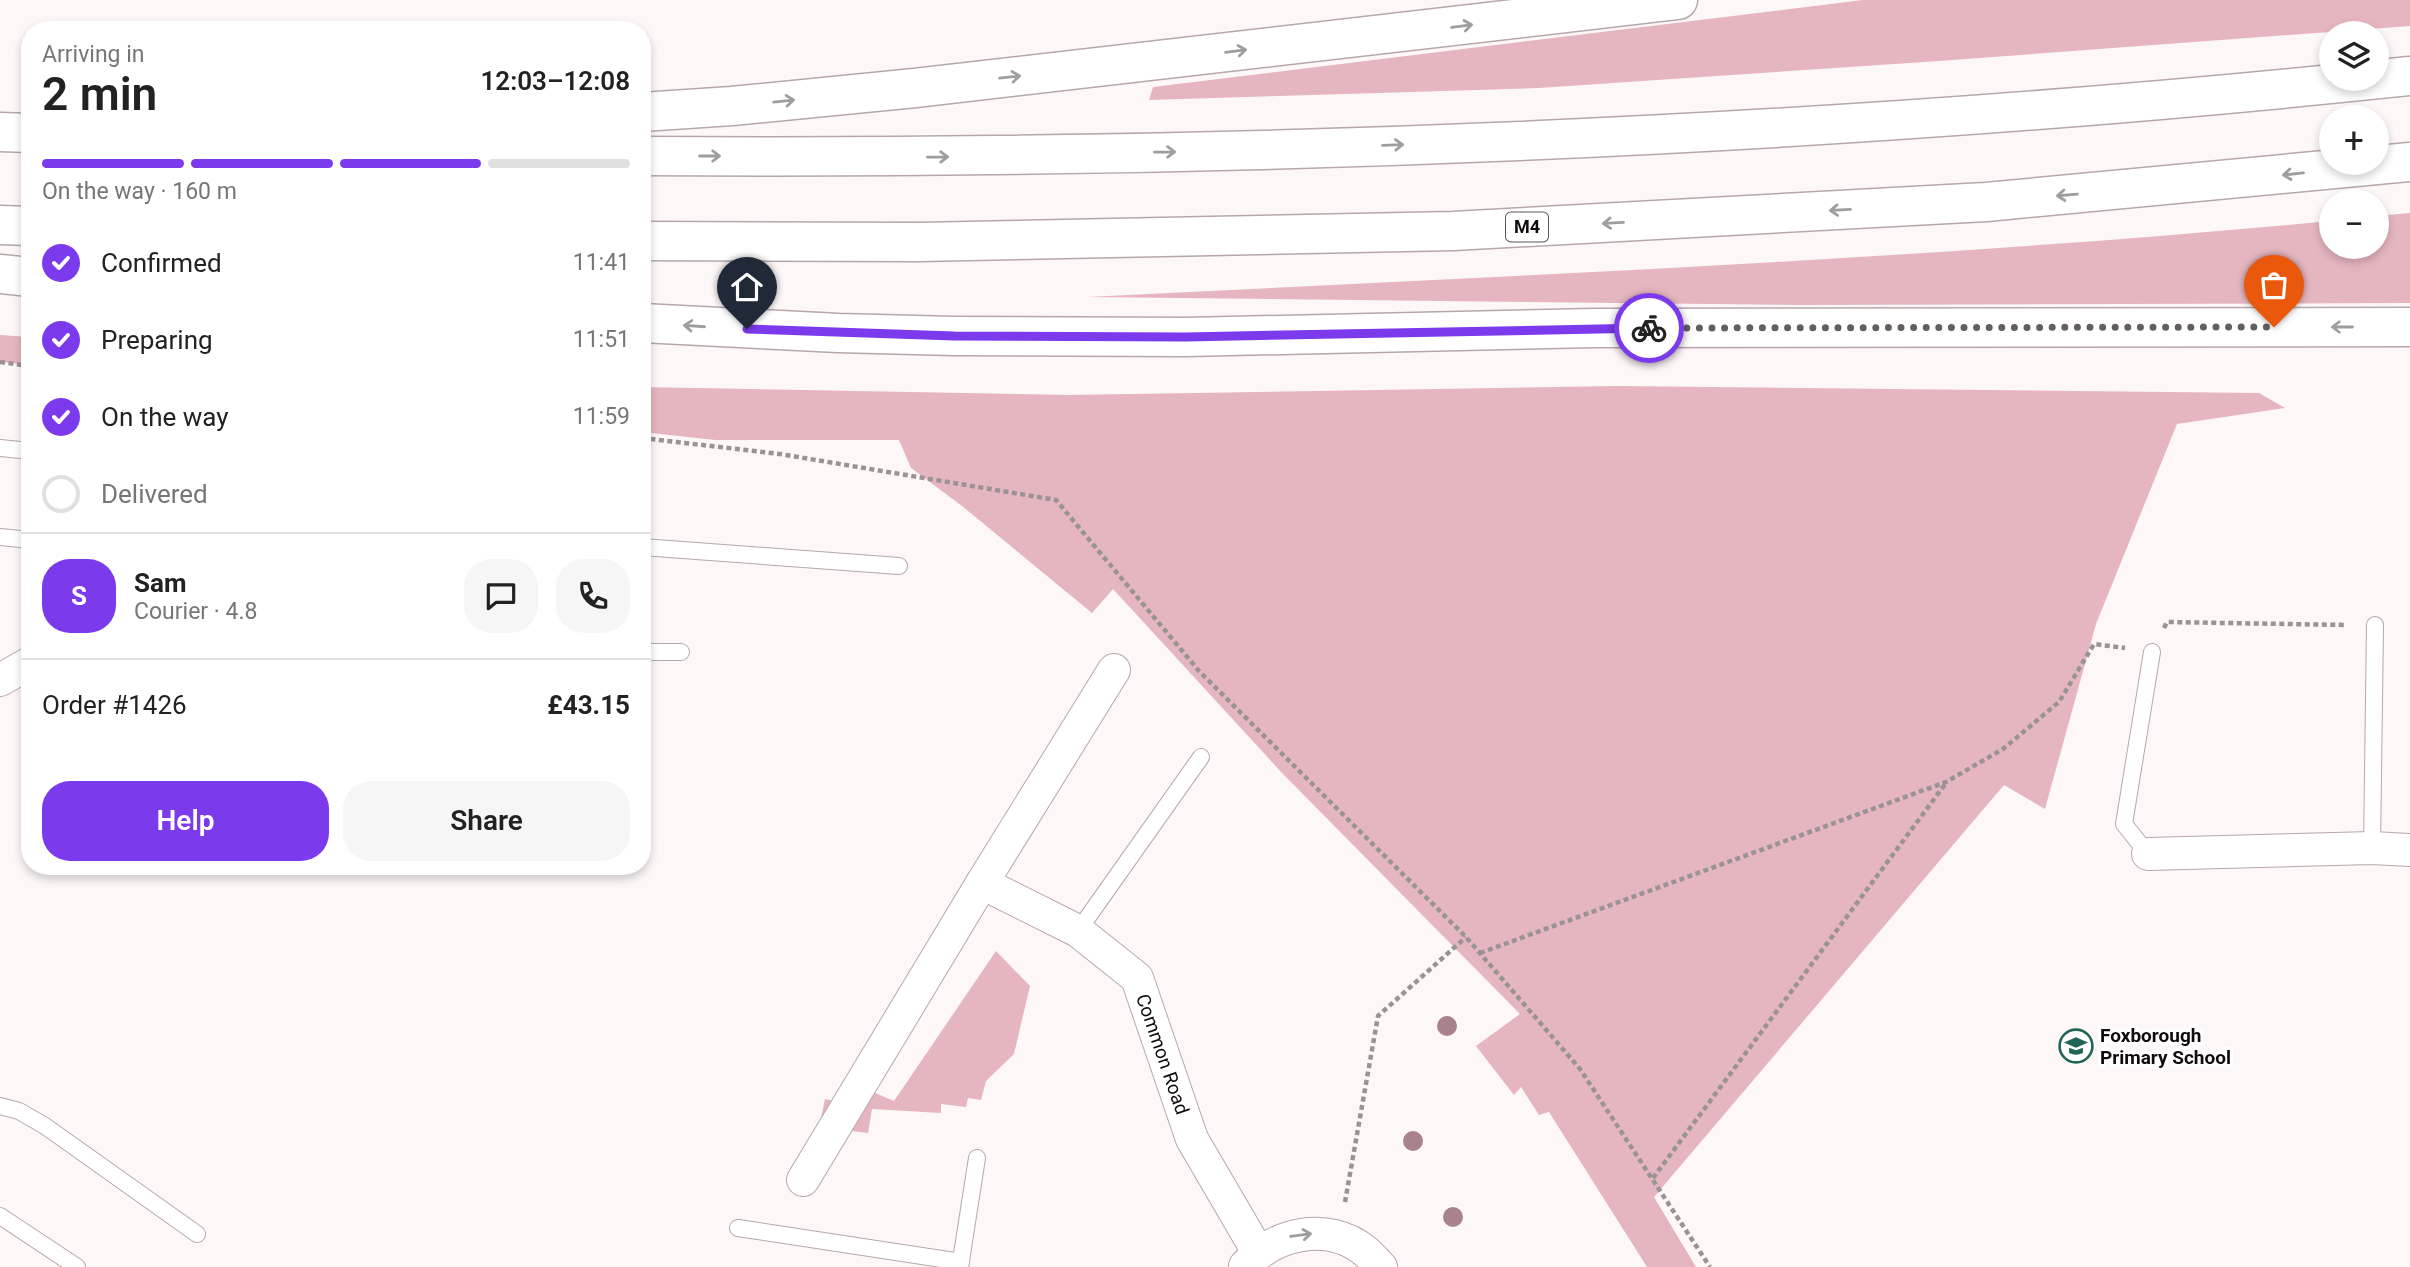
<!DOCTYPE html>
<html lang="en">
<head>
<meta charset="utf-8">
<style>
  body { margin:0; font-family:Roboto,sans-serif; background:#f6f6f6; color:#222; height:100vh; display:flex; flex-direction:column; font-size:26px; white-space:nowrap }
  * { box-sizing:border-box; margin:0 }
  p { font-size:23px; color:#767676 }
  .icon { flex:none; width:38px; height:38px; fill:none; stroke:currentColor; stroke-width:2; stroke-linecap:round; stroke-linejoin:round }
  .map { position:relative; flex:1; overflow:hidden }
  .panel { position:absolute; left:21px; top:21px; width:630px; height:854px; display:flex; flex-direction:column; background:#fff; border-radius:28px; box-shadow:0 4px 10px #0003 }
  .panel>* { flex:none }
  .fabs { position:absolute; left:2319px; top:21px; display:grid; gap:14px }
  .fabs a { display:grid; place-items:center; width:70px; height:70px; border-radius:50%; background:#fff; box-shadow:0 4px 10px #0003; font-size:35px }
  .pin { position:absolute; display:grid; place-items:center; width:60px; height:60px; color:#fff; margin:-72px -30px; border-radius:50% 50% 50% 0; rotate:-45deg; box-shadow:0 0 7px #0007 }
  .pin .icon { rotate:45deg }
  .courier { position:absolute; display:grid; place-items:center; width:70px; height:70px; margin:-35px; border:5px solid #7c3aed; border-radius:50%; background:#fff; color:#222; box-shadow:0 2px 9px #0007 }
  .head em { font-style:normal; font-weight:600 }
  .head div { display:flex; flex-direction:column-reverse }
  .head { display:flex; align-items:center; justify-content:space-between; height:119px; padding:0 21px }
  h1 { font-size:46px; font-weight:600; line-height:52px }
  .bar { display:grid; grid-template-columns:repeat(4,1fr); gap:10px 7px; align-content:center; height:84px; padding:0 21px }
  .bar i { height:9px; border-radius:5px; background:#e0e0e0 }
  .bar .selected { background:#7c3aed }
  .bar p { grid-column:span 4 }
  .line { display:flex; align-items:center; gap:18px; padding:0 21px; border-top:2px solid #e0e0e0 }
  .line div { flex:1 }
  .round { display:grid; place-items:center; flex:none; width:74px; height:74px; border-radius:28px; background:#f6f6f6 }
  ol { padding:0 21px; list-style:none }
  li { display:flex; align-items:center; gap:21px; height:77px }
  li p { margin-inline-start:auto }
  li .icon { padding:7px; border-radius:50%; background:#7c3aed; color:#fff; stroke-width:4 }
  li:last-child { color:#767676 }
  li i { width:38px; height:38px; border:4px solid #e0e0e0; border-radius:50% }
  .primary-button { display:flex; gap:14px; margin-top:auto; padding:14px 21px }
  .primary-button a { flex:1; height:80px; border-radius:28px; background:#7c3aed; color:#fff; font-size:28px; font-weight:600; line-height:80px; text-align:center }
  .primary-button a+a { background:#f6f6f6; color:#222 }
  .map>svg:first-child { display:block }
  .green { fill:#e6b6c0 }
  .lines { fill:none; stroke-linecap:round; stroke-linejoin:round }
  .lane-casing { stroke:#b7a7aa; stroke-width:18 }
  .street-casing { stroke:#b7a7aa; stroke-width:34 }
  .highway-casing { stroke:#b7a7aa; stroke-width:41 }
  .path { stroke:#999394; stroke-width:4.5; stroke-dasharray:5 3.5; stroke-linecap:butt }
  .lane { stroke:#fff; stroke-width:16 }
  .street { stroke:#fff; stroke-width:32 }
  .highway { stroke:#fff; stroke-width:38 }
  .tree { fill:#a8828d }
  .oneway { stroke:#a09d9e }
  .done { stroke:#645e5f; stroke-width:7; stroke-dasharray:0 12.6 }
  .route { stroke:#7c3aed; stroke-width:9 }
  .labels { text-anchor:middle; stroke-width:7; stroke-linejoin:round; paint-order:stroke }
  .shield { fill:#fff; stroke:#585455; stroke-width:2 }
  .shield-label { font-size:18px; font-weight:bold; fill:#110b0c }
  .poi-label { font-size:19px; font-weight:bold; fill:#110b0c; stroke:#fff; text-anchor:start }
  .street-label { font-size:19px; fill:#110b0c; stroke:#fff }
</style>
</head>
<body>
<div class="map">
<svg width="2410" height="1267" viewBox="0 0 2410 1267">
  <rect width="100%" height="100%" fill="#fdf7f8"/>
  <g class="green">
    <polygon points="1863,0 2410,0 2410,26 1939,61 1539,88 1149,100 1153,87"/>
    <path d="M 2410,213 L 2410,303 L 1801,305 L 1087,297 C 1502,276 1918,260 2331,221 L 2331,247 L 2376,247 L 2377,216 Z"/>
    <polygon points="0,335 30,337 30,365 0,362"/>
    <polygon points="1618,386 2259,393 2285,408 2177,424 2096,624 2045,809 2004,785 1654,1197 1696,1267 1647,1267 1549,1112 1539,1115 1521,1087 1514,1095 1476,1046 1520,1014 1282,773 1113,589 1092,613 962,506 911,468 899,440 715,440 642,432 642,387 1068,395"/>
    <polygon points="996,951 1030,986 1014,1054 986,1081 981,1100 968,1098 966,1107 941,1104 941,1113 872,1109 868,1133 819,1127 825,1099 855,1105 866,1089 894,1101"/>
  </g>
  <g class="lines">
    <defs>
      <g id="lane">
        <polyline points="0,448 30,451"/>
        <polyline points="0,537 30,540"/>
        <polyline points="642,547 899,566"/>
        <polyline points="642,652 681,652"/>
        <polyline points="2372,848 2375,625"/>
        <polyline points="2148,854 2124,824 2152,652"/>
        <polyline points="1078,931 1201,757"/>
        <polyline points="0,1106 19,1111 45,1126 197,1234"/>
        <polyline points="0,1216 77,1267"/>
        <polyline points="738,1228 961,1262"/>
        <polyline points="960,1267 977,1158"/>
      </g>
      <g id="street">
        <polyline points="0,680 30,663"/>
        <polyline points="2148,854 2372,848 2410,850"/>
        <polyline points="982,883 1114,670"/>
        <polyline points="803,1180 982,883 1078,931 1137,978 1192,1139 1258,1252"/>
        <path d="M 1245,1266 C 1275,1233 1328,1221 1365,1251 C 1371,1256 1376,1262 1381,1267"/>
      </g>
      <g id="highway">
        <polyline points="642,112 732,106 915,88 1678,0"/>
        <polyline points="0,132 30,133"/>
        <path d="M 642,156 C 1232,160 1823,138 2410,76"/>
        <polyline points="0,225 30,226"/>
        <polyline points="642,241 919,242 1453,231 1986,202 2410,162"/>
        <polyline points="0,274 30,277"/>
        <polyline points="642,323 838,333 954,336 1186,337 1595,328 2410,327"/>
      </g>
    </defs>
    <use href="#lane" class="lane-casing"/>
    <use href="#street" class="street-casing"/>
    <use href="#highway" class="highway-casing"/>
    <g class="path">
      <polyline points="0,362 30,366"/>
      <polyline points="642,438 780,454 1056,500 1199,671 1466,937 1580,1069 1710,1267"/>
      <polyline points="2164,628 2167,622 2347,625"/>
      <polyline points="1480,953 1946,782 2003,749 2059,702 2094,644 2125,648"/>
      <polyline points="1653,1178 1946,783"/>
      <polyline points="1345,1202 1378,1016 1466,937"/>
    </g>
    <use href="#lane" class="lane"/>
    <use href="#street" class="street"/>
    <use href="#highway" class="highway"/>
  </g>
  <g class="tree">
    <circle cx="1447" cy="1026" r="10"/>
    <circle cx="1413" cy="1141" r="10"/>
    <circle cx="1453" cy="1217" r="10"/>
  </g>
  <defs><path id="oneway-shaft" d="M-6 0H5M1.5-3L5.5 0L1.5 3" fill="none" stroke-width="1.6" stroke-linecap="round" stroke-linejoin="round" transform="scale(1.75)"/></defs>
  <g class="oneway">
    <use href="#oneway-shaft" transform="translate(1462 26) rotate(-7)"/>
    <use href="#oneway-shaft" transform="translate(1236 51) rotate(-7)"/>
    <use href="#oneway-shaft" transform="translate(1010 77) rotate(-6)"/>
    <use href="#oneway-shaft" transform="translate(784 101) rotate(-6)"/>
    <use href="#oneway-shaft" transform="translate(1393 145) rotate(-2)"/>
    <use href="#oneway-shaft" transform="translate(1165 152) rotate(-1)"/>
    <use href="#oneway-shaft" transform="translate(710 156)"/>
    <use href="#oneway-shaft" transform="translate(938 157) rotate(-1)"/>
    <use href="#oneway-shaft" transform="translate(2293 174) rotate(174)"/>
    <use href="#oneway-shaft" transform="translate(2067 195) rotate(175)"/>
    <use href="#oneway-shaft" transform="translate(1840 210) rotate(177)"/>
    <use href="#oneway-shaft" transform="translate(1613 223) rotate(177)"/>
    <use href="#oneway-shaft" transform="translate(694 326) rotate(-176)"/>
    <use href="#oneway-shaft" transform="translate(2342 327) rotate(-180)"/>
    <use href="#oneway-shaft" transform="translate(1301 1235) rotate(-8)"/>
  </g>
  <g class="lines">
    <polyline class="done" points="1649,328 2274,327"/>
    <polyline class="route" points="747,329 954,336 1186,337 1649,328"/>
  </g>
  <defs>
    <symbol id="school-ring" viewBox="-11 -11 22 22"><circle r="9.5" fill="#fff" stroke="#216556" stroke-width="1.5"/><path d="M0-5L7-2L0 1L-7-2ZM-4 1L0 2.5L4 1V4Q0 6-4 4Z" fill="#216556"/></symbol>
  </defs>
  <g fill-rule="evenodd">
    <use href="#school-ring" x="2057" y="1027" width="38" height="38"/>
  </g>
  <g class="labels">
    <rect class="shield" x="1506" y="212.5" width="42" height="29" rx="5"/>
    <g class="shield-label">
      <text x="1527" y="233">M4</text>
    </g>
    <g class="poi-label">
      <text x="2100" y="1042">Foxborough<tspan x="2100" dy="22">Primary School</tspan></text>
    </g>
    <g class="street-label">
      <text transform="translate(1163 1054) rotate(71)" y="7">Common Road</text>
    </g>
  </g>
</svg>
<div class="fabs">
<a><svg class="icon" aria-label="layers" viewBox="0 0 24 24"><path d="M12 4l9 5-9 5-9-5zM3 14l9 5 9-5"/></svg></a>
<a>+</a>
<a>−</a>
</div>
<div class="pin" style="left:2274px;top:327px;background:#ea580c"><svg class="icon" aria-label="bag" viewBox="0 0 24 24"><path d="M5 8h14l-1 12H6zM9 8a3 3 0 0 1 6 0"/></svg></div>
<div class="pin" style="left:747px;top:329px;background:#1f2937"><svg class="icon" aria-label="home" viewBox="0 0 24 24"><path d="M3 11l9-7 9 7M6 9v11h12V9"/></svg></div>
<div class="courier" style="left:1649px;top:328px"><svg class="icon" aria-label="bike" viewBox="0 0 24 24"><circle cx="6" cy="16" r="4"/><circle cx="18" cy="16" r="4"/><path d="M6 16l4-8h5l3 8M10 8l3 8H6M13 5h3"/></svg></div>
<section class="panel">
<div class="head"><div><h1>2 min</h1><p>Arriving in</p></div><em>12:03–12:08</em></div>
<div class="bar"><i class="selected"></i><i class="selected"></i><i class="selected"></i><i></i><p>On the way · 160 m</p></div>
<ol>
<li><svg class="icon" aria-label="check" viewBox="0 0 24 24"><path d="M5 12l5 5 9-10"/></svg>Confirmed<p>11:41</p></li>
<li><svg class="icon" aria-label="check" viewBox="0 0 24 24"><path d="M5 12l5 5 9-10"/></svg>Preparing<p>11:51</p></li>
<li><svg class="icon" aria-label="check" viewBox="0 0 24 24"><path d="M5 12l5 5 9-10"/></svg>On the way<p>11:59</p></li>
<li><i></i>Delivered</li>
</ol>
<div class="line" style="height:126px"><b class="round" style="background:#7c3aed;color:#fff">S</b><div><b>Sam</b><p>Courier · 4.8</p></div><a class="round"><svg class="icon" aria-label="chat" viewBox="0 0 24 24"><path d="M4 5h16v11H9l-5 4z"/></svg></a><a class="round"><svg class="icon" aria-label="phone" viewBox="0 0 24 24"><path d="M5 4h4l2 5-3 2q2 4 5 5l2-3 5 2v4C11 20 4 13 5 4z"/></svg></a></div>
<div class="line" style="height:91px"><div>Order #1426</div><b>£43.15</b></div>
<div class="primary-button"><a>Help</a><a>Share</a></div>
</section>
</div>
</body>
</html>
